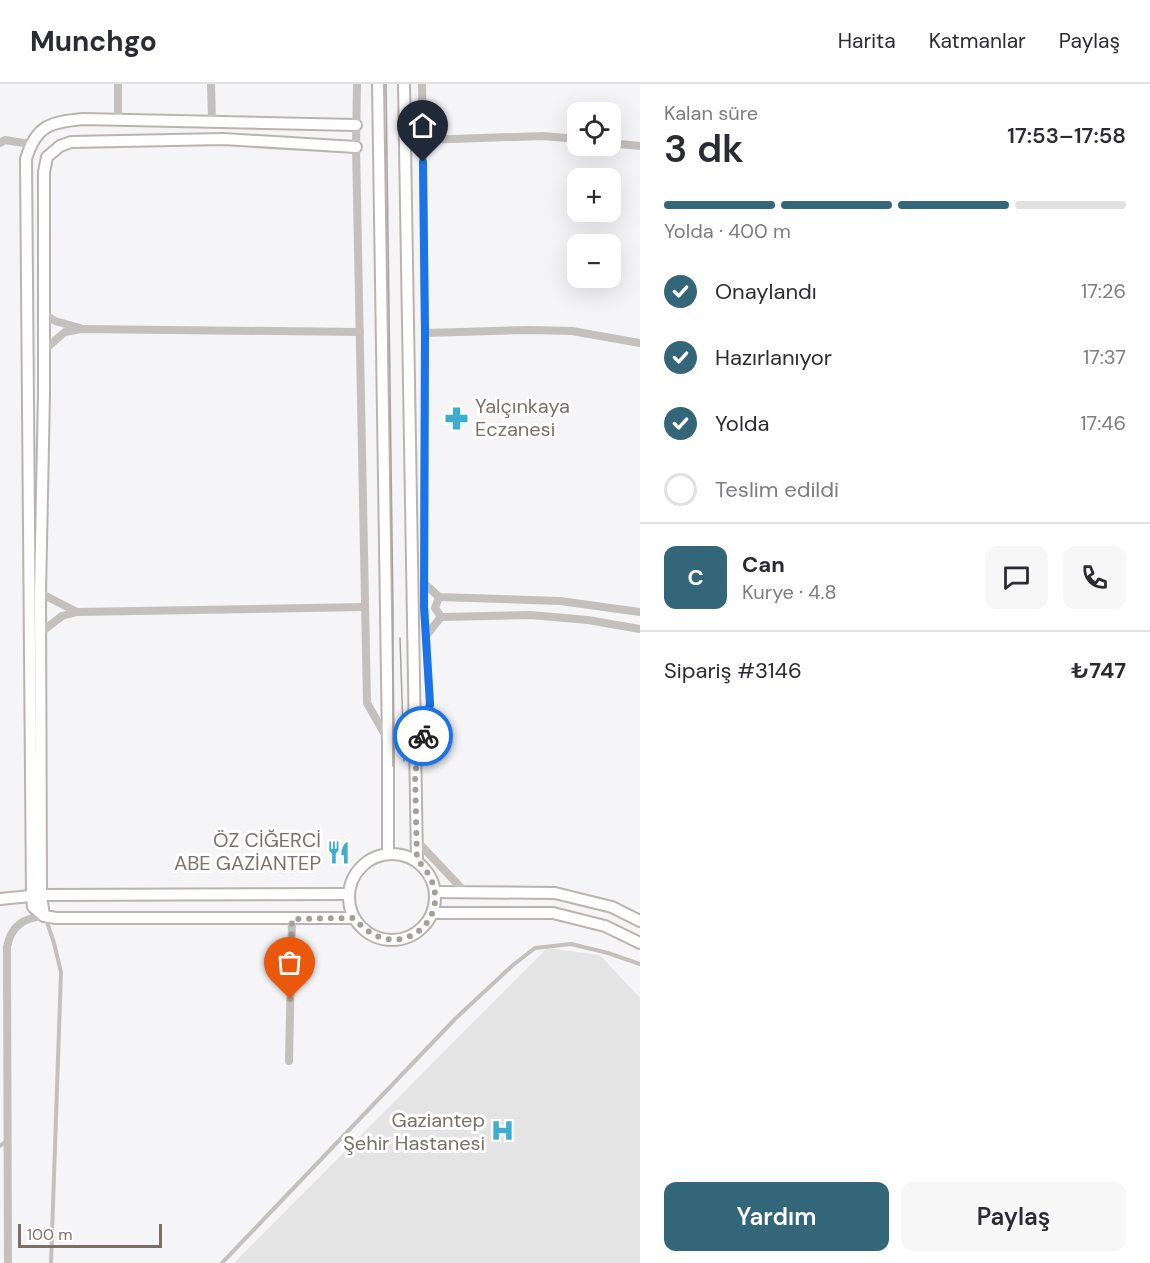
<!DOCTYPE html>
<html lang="tr">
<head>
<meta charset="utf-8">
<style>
  body { margin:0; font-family:"DM Sans",sans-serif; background:#f7f7f7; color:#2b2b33; height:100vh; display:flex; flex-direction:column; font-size:22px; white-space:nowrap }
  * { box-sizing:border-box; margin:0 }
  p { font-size:20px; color:#7c7c81 }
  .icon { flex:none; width:33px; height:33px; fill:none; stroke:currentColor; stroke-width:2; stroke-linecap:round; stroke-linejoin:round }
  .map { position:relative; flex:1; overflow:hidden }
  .sheet { display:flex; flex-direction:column; background:#fff; width:510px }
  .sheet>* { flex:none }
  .buttons { position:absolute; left:567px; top:18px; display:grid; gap:12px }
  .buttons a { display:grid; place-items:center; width:54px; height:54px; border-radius:12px; background:#fff; box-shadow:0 6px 24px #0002; font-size:30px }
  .scale { position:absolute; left:18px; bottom:15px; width:144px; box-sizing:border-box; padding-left:6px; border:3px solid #7c7066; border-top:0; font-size:16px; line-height:21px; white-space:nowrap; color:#7c7066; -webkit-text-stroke:4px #fff; paint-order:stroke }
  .pin { position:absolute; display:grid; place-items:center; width:51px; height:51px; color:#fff; margin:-62px -26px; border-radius:50% 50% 50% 0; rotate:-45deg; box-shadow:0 0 6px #0007 }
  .pin .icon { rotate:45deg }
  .courier { position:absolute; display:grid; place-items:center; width:60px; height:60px; margin:-30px; border:4px solid #1a73e8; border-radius:50%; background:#fff; color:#222; box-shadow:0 2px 8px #0007 }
  .overview em { font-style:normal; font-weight:600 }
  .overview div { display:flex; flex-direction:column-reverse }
  .overview { display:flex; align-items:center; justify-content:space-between; height:102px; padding:0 24px }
  h1 { font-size:39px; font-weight:600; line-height:45px }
  .bar { display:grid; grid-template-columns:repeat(4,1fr); gap:9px 6px; align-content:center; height:72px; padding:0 24px }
  .bar i { height:8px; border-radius:4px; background:#e1e1e2 }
  .bar .active { background:#336679 }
  .bar p { grid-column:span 4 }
  .line { display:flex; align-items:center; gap:15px; padding:0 24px; border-top:2px solid #e1e1e2 }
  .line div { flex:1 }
  .round { display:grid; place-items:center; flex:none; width:63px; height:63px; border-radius:12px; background:#f7f7f7 }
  ol { padding:0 24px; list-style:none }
  li { display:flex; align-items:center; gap:18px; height:66px }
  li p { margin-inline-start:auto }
  li .icon { padding:6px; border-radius:50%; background:#336679; color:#fff; stroke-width:4 }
  li:last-child { color:#7c7c81 }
  li i { width:33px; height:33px; border:3px solid #e1e1e2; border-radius:50% }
  .button { display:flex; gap:12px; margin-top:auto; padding:12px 24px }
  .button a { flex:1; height:69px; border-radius:12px; background:#336679; color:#fff; font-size:24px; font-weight:600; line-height:69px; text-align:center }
  .button a+a { background:#f7f7f7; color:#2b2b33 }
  header { display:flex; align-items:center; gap:36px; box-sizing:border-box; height:84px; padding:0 30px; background:#fff; border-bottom:2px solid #e1e1e2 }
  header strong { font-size:28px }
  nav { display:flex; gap:33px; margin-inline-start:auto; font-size:21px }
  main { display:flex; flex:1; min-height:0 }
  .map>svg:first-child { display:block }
  .built { fill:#e5e4e5 }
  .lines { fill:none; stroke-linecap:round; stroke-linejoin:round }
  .secondary-casing { stroke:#b9b4af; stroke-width:14 }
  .lane { stroke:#c4c0bd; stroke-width:4 }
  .street { stroke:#c4c0bd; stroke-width:8 }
  .secondary { stroke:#fff; stroke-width:10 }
  .tram { stroke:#a8a29d; stroke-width:1.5 }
  .done { stroke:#a69f99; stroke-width:6; stroke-dasharray:0 10.8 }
  .route { stroke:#1a73e8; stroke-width:8 }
  .labels { text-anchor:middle; stroke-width:6; stroke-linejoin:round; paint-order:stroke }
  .poi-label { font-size:20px; fill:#7c7066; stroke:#fff; text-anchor:end }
</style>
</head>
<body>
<header>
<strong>Munchgo</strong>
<nav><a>Harita</a><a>Katmanlar</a><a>Paylaş</a></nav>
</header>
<main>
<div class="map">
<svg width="640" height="1179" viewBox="0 0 640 1179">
  <rect width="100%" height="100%" fill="#f5f5f7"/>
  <polygon class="built" points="547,864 600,871 640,914 640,1179 234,1179"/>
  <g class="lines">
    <defs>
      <g id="secondary">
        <polyline points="378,0 388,658 388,769"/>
        <polyline points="404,0 417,776"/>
        <circle cx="392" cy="813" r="43"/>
        <polyline points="435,808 555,809 612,823 640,837"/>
        <polyline points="0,815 41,811 349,810"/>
        <polyline points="432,829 553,829 605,842 640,859"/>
        <polyline points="44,832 41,811 40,509 44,310 44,88 47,73 60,62 71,58 223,55 356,63"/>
        <path d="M 354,834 L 56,834 L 44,832 L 33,823 L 32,812 L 26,75 C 36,41 51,38 83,35 L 356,41"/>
      </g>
    </defs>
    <use href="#secondary" class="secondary-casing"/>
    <g class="lane">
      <polyline points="46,835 54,859 61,888 51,1179"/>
      <polyline points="0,1062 8,1056"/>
      <polyline points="222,1179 455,935 513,881 535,864 571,860 608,869 640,880"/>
    </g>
    <g class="street">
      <polyline points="211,0 212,37"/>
      <polyline points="357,0 356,63 367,619 388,656"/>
      <polyline points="118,36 118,0"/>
      <polyline points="423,56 543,52 578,55"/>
      <polyline points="0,59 5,56 30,60"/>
      <polyline points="610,59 640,62"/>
      <polyline points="43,229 55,237 80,244"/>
      <polyline points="425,249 529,246 572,247 640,259"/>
      <polyline points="45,265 65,248 81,245 360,248"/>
      <polyline points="424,499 439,513 560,517 640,528"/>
      <polyline points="40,509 77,528"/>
      <polyline points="439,513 435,524 441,533"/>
      <polyline points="40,549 62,532 77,528 365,523"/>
      <polyline points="426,552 441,533 530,531 588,536 640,545"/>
      <polyline points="418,673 430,620 424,522 425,249 422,0"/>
      <polyline points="416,756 464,807"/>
      <polyline points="289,977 292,835"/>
      <path d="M 8,1179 L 7,863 C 11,842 23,834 44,832"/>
    </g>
    <use href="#secondary" class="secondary"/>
    <g class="tram">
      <polyline points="386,0 393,526 393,682"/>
      <polyline points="400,554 404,677"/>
    </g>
  </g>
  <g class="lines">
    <path class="done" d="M 290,915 L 292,835 L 354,834 C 400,890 468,825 417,776 L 415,689 L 423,652"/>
    <polyline class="route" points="423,78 425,249 424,522 430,620 423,652"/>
  </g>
  <defs>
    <symbol id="pharmacy-bare" viewBox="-9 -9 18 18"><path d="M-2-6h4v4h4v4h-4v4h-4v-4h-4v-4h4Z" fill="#3daecf" stroke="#fff" stroke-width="2.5" paint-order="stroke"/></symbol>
    <symbol id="restaurant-bare" viewBox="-9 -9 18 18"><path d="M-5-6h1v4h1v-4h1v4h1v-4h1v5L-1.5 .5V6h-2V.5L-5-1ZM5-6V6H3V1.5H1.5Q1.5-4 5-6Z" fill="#3daecf" stroke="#fff" stroke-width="2.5" paint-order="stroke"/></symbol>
    <symbol id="hospital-bare" viewBox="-9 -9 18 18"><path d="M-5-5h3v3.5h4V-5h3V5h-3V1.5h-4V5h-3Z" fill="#3daecf" stroke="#fff" stroke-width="2.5" paint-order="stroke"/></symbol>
  </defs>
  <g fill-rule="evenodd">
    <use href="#pharmacy-bare" x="440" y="318" width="33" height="33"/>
    <use href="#restaurant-bare" x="322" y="752" width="33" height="33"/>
    <use href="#hospital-bare" x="486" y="1030" width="33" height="33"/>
  </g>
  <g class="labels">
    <g class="poi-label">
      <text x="475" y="329" text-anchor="start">Yalçınkaya<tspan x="475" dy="23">Eczanesi</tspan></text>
      <text x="321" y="763">ÖZ CİĞERCİ<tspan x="321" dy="23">ABE GAZİANTEP</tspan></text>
      <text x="485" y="1043">Gaziantep<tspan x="485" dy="23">Şehir Hastanesi</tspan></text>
    </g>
  </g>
</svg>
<div class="buttons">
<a><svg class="icon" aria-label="locate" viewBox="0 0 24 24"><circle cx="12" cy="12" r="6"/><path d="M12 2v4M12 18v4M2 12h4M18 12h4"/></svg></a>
<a>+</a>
<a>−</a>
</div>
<div class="scale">100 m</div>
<div class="pin" style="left:290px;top:915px;background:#ea580c"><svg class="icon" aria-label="bag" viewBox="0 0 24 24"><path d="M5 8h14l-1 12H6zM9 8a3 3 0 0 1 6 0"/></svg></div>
<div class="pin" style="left:423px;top:78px;background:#1f2937"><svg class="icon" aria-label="home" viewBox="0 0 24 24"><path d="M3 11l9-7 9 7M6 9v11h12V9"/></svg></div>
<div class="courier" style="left:423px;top:652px"><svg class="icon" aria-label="bike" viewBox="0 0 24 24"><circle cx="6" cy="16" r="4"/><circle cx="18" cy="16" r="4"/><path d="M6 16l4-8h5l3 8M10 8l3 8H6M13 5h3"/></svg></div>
</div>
<section class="sheet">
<div class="overview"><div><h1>3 dk</h1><p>Kalan süre</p></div><em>17:53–17:58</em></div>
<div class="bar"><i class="active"></i><i class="active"></i><i class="active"></i><i></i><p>Yolda · 400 m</p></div>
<ol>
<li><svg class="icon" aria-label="check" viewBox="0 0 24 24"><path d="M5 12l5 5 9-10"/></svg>Onaylandı<p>17:26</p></li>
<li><svg class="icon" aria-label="check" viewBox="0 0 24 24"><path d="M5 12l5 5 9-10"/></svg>Hazırlanıyor<p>17:37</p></li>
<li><svg class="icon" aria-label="check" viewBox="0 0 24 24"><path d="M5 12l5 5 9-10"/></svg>Yolda<p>17:46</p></li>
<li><i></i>Teslim edildi</li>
</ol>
<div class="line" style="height:108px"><b class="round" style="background:#336679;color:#fff">C</b><div><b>Can</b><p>Kurye · 4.8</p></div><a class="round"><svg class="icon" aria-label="chat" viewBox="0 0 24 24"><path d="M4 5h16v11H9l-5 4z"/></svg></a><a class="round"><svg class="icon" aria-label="phone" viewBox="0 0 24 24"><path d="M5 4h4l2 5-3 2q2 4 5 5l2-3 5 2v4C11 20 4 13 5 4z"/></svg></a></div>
<div class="line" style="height:78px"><div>Sipariş #3146</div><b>₺747</b></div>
<div class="button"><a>Yardım</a><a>Paylaş</a></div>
</section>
</main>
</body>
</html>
